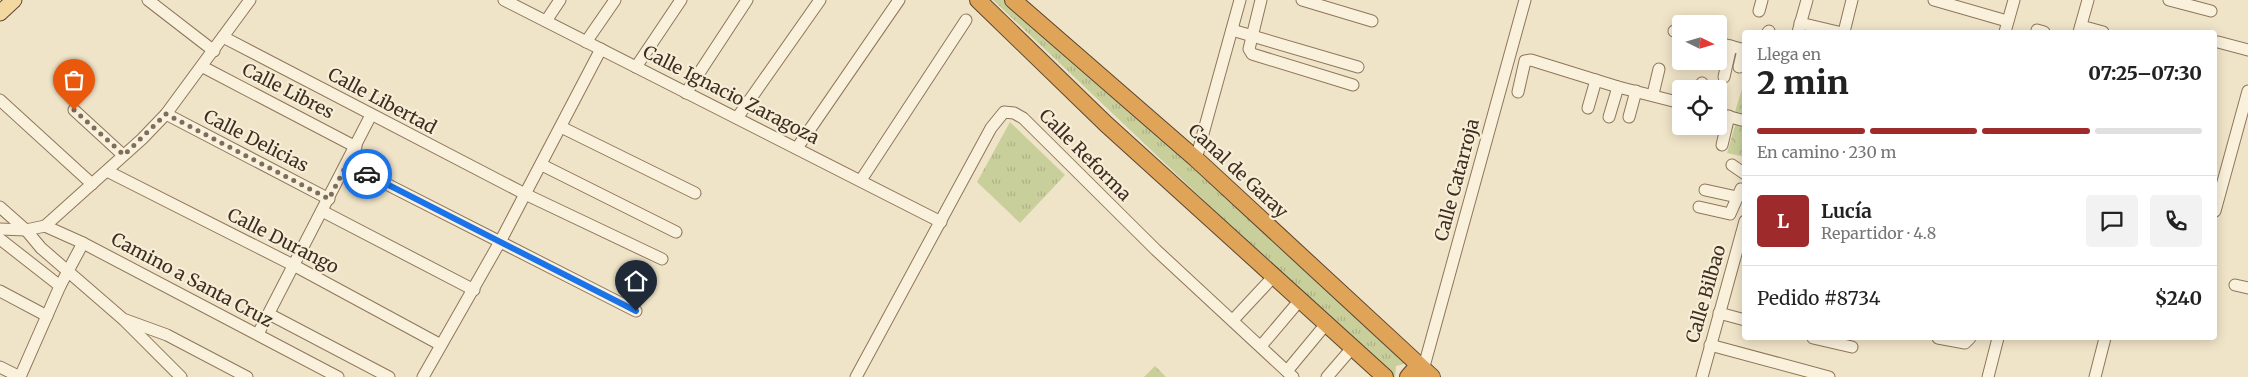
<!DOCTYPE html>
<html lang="es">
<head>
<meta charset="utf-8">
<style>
  body { margin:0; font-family:Merriweather,serif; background:#f2f2f2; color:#222; height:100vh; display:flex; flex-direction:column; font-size:19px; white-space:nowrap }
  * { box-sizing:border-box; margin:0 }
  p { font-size:16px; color:#767676 }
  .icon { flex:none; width:28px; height:28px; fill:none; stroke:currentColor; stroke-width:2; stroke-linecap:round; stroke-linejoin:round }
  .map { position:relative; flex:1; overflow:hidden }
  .side { position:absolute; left:1742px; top:30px; width:475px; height:310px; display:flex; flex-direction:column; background:#fff; border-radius:5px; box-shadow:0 2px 12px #0003 }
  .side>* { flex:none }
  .needle { width:32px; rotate:95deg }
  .controls { position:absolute; left:1672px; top:15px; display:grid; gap:10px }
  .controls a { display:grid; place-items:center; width:55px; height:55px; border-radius:5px; background:#fff; box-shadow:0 2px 12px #0003; font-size:25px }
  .pin { position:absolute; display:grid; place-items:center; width:42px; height:42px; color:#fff; margin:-51px -21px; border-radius:50% 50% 50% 0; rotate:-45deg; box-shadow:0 0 5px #0007 }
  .pin .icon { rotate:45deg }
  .courier { position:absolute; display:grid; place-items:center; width:50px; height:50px; margin:-25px; border:4px solid #1a73e8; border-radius:50%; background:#fff; color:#222; box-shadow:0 1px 6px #0007 }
  .headline em { font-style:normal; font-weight:800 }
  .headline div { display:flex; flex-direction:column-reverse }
  .headline { display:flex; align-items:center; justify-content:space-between; height:85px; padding:0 15px }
  h1 { font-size:32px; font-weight:800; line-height:38px }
  .bar { display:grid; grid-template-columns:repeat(4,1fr); gap:8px 5px; align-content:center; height:60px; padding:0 15px }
  .bar i { height:6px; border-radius:4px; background:#e0e0e0 }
  .bar .selected { background:#9e2a2b }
  .bar p { grid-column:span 4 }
  .line { display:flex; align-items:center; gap:12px; padding:0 15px; border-top:1px solid #e0e0e0 }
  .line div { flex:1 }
  .round { display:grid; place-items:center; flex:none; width:52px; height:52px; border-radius:5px; background:#f2f2f2 }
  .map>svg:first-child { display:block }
  .grass { fill:url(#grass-tufts) }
  .park { fill:url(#park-crowns) }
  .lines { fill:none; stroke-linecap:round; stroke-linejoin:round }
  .minor-casing { stroke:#8d765c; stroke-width:13 }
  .major-casing { stroke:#5b4430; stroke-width:17 }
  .highway-casing { stroke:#5b4430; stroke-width:18 }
  .minor { stroke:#faf1dc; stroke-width:11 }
  .major { stroke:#f3d9a0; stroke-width:15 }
  .highway { stroke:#e0a458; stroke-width:16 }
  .done { stroke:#7c6e5b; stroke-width:5; stroke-dasharray:0 9 }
  .route { stroke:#1a73e8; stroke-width:6 }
  .labels { text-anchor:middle; stroke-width:4.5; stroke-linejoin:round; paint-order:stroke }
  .street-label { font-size:18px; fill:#3d2e20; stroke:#f7eed8 }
</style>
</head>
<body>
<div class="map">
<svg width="2248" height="377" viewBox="0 0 2248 377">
  <defs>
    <pattern id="grass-tufts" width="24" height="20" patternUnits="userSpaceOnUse" patternTransform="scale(1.25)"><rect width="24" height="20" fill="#c9cf9b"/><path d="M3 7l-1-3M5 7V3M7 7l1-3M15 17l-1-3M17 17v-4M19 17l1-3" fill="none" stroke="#aeb285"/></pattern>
    <pattern id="park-crowns" width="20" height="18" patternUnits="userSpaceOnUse" patternTransform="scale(1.25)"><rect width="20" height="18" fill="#c9cf9b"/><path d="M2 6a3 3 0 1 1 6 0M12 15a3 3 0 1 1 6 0" fill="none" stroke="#aeb285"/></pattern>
  </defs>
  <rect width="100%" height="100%" fill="#f0e4c8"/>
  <g class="grass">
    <polygon points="993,0 1004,0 1025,17 1414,366 1404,364 1396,366 1395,377 1390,377"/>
    <polygon points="1010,122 1065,175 1020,223 977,182"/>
    <polygon points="1155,366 1166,377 1144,377"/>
  </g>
  <g class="park">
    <polygon points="1742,89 1745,90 1745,115 1735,112"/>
    <polygon points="1736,123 1745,126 1745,157 1727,153"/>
  </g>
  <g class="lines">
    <defs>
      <g id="minor">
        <polyline points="148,0 214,51"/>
        <polyline points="504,0 941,222"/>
        <polyline points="1261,0 1249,49 1252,54 1353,85"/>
        <polyline points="1302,0 1372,21"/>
        <polyline points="1934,0 2007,21"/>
        <polyline points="2169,0 2211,11"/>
        <polyline points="1759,11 1762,0"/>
        <polyline points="546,21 560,0"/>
        <polyline points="1800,23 1838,32"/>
        <polyline points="2081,26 2103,32"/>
        <polyline points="1232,30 1358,67"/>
        <polyline points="2037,30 2044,32"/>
        <polyline points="1674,31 1681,33"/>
        <polyline points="1768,32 1769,31"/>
        <polyline points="1798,32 1807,0"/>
        <polyline points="1844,32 1852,0"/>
        <polyline points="2005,32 2014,0"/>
        <polyline points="2079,32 2088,0"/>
        <polyline points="223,37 525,194 662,259"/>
        <polyline points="586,42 615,0"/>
        <polyline points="2218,42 2248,50"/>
        <polyline points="1719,43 1745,50"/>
        <polyline points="203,67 356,147"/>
        <polyline points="636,67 681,0"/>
        <polyline points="1739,67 1743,50"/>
        <polyline points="1724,77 1731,46"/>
        <polyline points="1701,89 1702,83"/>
        <polyline points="1518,92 1525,61 1531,60 1618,87 1681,103"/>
        <polyline points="686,93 747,0"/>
        <polyline points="1653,94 1659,69"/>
        <polyline points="0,100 92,184"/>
        <polyline points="1588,108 1596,80"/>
        <polyline points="74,110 123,155"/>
        <polyline points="166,114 329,199"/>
        <polyline points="1719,114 1745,121"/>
        <polyline points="1609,117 1618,87"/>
        <polyline points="1629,117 1636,91"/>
        <polyline points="737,118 820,0"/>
        <polyline points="561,127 695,193"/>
        <polyline points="1722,145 1729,116"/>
        <polyline points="797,148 899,0"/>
        <polyline points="1196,159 1240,0"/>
        <polyline points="347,164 636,311"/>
        <polyline points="542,165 676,232"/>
        <polyline points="1732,165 1745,174"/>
        <polyline points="107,171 295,266 441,345"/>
        <polyline points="861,180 966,20"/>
        <polyline points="1705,190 1737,197"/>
        <polyline points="0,207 26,230 41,248 123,319 167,335 247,377"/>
        <polyline points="1699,207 1730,214 1741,189 1745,190"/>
        <polyline points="322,211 474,290"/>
        <polyline points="2215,211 2248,91"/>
        <polyline points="45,226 142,139 166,114 250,0"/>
        <polyline points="0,229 26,230 45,226 83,243 338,377"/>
        <polyline points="0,239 60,286"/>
        <polyline points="2235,285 2248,288"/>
        <polyline points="0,291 47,316"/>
        <polyline points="1719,313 1745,320"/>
        <polyline points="269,314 389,377"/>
        <polyline points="124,320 181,377"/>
        <polyline points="1233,320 1274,276"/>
        <polyline points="258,334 371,115"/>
        <polyline points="1813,338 1852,347"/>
        <polyline points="1938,338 1965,343 1970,338"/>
        <polyline points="1710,345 1829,377"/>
        <polyline points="1261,346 1300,300"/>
        <polyline points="0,367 20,377"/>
        <polyline points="1423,370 1525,0"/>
        <polyline points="1287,371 1326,324"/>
        <polyline points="20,377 60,286 83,243"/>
        <polyline points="423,377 501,240 601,49"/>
        <polyline points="856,377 991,128 1004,112 1014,113 1023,118 1156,250 1293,377"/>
        <polyline points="1327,377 1352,348"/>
        <polyline points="1702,377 1745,221"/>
        <polyline points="1988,377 1998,338"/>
        <polyline points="2095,377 2105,338"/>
      </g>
      <polyline id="major" points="0,13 14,0"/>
      <g id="highway">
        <polyline points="978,0 1106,124 1385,377"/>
        <polyline points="1013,0 1196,159 1432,377"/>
        <polyline points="1408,377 1415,369 1423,370"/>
      </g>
    </defs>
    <use href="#minor" class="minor-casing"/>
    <use href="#major" class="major-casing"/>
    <use href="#highway" class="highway-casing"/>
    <use href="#minor" class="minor"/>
    <use href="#major" class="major"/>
    <use href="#highway" class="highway"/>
  </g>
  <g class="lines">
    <polyline class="done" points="74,110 124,155 166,114 329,199 347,164 367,174"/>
    <polyline class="route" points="367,174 636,311"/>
  </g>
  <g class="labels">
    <g class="street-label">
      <text transform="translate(288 91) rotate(27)" y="6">Calle Libres</text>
      <text transform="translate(731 95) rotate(27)" y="6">Calle Ignacio Zaragoza</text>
      <text transform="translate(382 101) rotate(28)" y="6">Calle Libertad</text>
      <text transform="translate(256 141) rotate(27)" y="6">Calle Delicias</text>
      <text transform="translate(1085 155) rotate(45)" y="6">Calle Reforma</text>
      <text transform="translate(1238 171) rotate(43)" y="6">Canal de Garay</text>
      <text transform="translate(1457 180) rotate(-75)" y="6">Calle Catarroja</text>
      <text transform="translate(283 241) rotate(27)" y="6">Calle Durango</text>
      <text transform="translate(192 280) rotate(28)" y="6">Camino a Santa Cruz</text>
      <text transform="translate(1706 294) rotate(-74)" y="6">Calle Bilbao</text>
    </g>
  </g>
</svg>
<div class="controls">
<a><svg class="needle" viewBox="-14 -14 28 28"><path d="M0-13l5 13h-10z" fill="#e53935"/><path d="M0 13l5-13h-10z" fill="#767676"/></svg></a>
<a><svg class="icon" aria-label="locate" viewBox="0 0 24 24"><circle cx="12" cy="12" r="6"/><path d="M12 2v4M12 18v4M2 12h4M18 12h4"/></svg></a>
</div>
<div class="pin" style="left:74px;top:110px;background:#ea580c"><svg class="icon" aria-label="bag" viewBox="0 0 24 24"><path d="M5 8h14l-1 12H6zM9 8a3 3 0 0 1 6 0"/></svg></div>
<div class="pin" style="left:636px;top:311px;background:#1f2937"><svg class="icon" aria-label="home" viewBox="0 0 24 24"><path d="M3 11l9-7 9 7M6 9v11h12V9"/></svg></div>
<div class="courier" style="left:367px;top:174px"><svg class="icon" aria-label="car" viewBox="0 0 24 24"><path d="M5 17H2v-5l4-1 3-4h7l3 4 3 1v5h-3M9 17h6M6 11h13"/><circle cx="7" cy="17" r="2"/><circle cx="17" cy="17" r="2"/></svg></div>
<section class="side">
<div class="headline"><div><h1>2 min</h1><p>Llega en</p></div><em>07:25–07:30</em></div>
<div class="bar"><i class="selected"></i><i class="selected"></i><i class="selected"></i><i></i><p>En camino · 230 m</p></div>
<div class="line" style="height:90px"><b class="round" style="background:#9e2a2b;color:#fff">L</b><div><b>Lucía</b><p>Repartidor · 4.8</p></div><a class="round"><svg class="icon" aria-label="chat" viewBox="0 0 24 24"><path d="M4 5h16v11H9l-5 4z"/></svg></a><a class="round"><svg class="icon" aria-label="phone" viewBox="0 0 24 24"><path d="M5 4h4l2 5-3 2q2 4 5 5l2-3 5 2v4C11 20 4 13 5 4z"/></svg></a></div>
<div class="line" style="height:65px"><div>Pedido #8734</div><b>$240</b></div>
</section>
</div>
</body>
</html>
